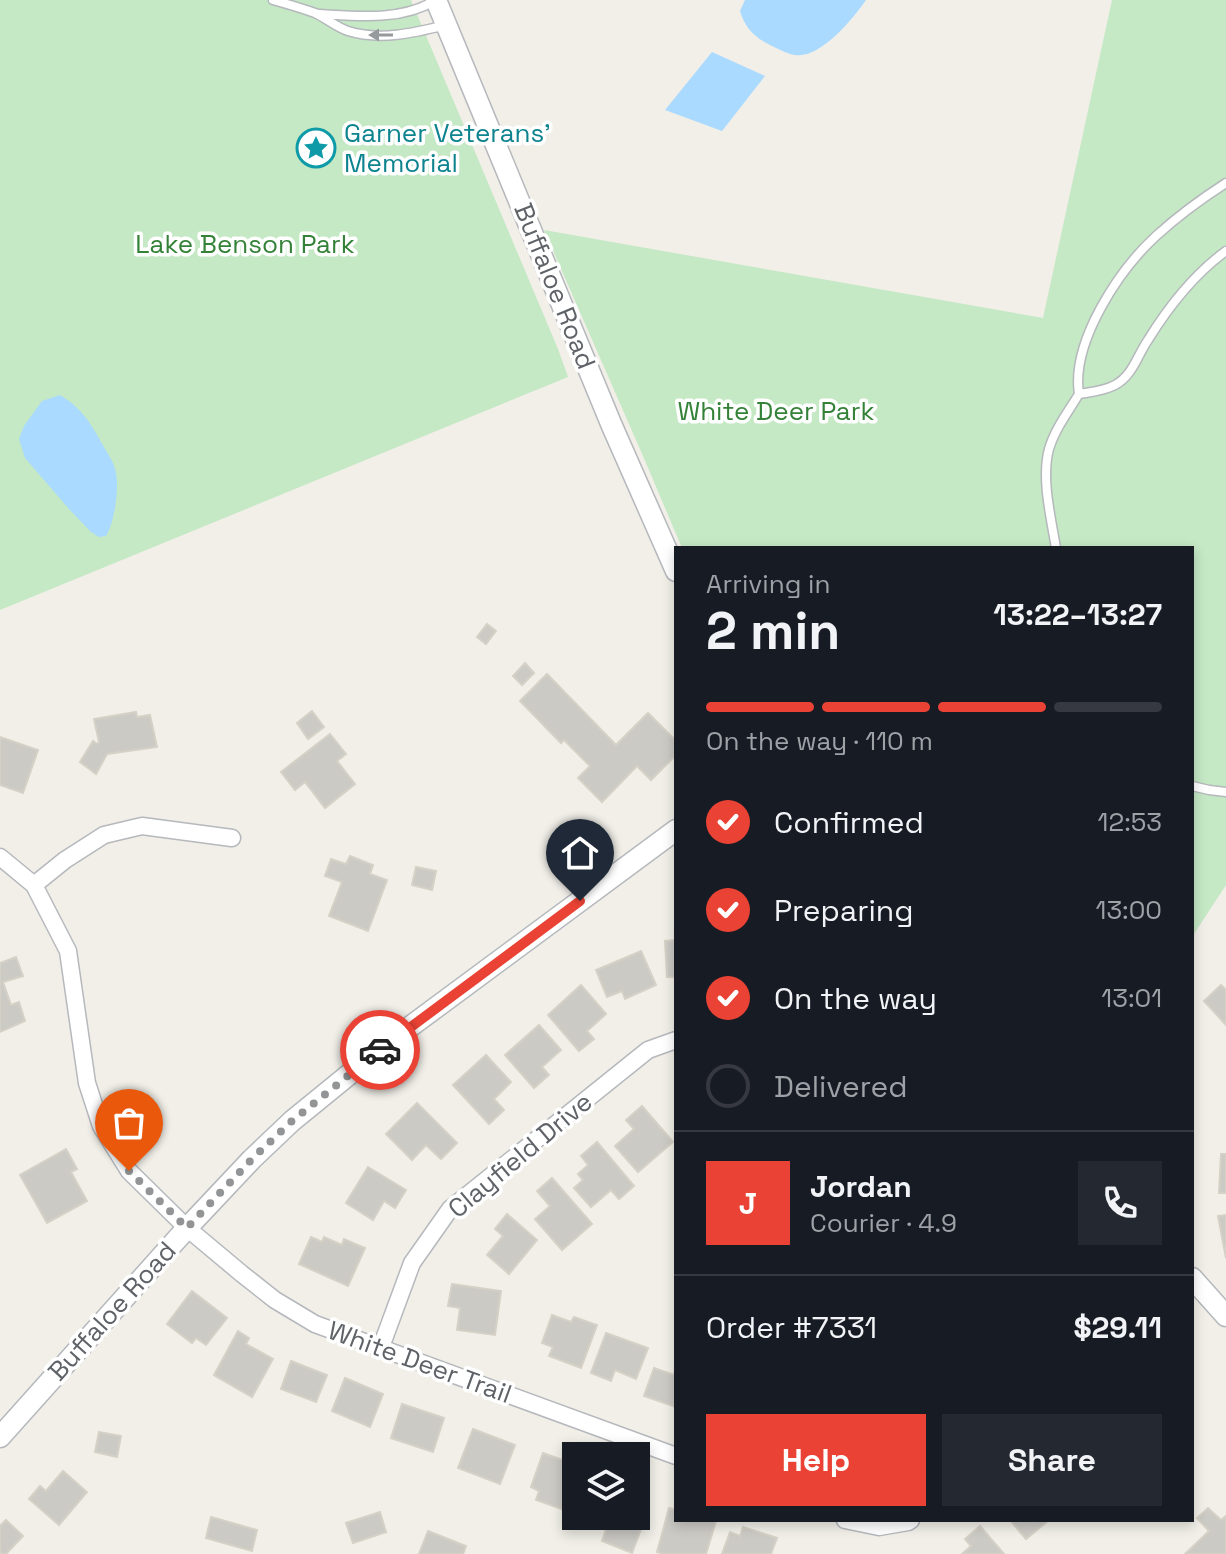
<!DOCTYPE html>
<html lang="en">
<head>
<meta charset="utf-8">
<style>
  body { margin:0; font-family:"Space Grotesk",sans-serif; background:#242831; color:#f1f3f6; height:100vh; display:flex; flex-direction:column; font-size:30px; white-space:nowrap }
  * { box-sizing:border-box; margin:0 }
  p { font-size:26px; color:#9ea1a6 }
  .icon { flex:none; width:44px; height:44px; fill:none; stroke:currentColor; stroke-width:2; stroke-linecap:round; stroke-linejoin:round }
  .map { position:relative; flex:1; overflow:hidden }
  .panel { position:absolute; left:674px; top:546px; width:520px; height:976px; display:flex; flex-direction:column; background:#171b24; border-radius:0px; box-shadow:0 4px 12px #0003 }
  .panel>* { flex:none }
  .fabs { position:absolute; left:562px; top:1442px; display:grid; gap:16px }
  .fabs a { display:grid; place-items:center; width:88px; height:88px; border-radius:0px; background:#171b24; box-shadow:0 4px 12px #0003; font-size:40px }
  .pin { position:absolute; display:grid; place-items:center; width:68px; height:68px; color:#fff; margin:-82px -34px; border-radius:50% 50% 50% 0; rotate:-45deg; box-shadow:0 0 8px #0007 }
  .pin .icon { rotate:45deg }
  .courier { position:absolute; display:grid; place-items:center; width:80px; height:80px; margin:-40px; border:6px solid #ea4335; border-radius:50%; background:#fff; color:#222; box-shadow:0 2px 10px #0007 }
  .summary em { font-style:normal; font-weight:800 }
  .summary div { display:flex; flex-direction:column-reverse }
  .summary { display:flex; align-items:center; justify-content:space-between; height:136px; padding:0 32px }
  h1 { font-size:52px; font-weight:800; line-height:60px }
  .bar { display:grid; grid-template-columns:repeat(4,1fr); gap:12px 8px; align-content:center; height:96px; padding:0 32px }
  .bar i { height:10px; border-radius:6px; background:#363941 }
  .bar .current { background:#ea4335 }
  .bar p { grid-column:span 4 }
  .line { display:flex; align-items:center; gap:20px; padding:0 32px; border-top:2px solid #363941 }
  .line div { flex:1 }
  .round { display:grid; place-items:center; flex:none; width:84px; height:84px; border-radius:0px; background:#242831 }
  ol { padding:0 32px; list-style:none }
  li { display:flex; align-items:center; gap:24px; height:88px }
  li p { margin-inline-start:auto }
  li .icon { padding:8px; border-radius:50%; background:#ea4335; color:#fff; stroke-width:4 }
  li:last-child { color:#9ea1a6 }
  li i { width:44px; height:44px; border:4px solid #363941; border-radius:50% }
  .action { display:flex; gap:16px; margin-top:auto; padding:16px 32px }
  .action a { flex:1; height:92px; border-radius:0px; background:#ea4335; color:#fff; font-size:32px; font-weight:800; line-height:92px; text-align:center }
  .action a+a { background:#242831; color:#f1f3f6 }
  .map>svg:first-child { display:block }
  .green { fill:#c5e8c5 }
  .water { fill:#aadaff }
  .building { fill:#cccac5; stroke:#d6d1c6; stroke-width:2 }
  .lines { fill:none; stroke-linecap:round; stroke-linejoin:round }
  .service-casing { stroke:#b5b8bc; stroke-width:11 }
  .minor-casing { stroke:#b5b8bc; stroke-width:19 }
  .tertiary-casing { stroke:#b5b8bc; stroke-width:23 }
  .service { stroke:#fff; stroke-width:8 }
  .minor { stroke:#fff; stroke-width:16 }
  .tertiary { stroke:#fff; stroke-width:20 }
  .oneway { fill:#979a9d }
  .done { stroke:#929495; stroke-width:8; stroke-dasharray:0 14.4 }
  .route { stroke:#ea4335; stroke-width:10 }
  .labels { text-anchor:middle; stroke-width:7; stroke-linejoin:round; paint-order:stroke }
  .culture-label { font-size:26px; fill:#0d838f; stroke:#fff; text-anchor:start }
  .park-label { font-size:26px; fill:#348238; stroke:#fff }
  .street-label { font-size:26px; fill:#5f6368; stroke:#fff }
</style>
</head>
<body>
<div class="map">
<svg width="1226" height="1554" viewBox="0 0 1226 1554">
  <rect width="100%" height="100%" fill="#f1efe8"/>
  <g class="green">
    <polygon points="0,0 411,0 558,349 568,377 0,610"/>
    <polygon points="1112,0 1226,0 1226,885 1192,937 1192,548 682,548 643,456 544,230 1043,318"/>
  </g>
  <g class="water">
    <path d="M 745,0 L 866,0 C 853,19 820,59 795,55 C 787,54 779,49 772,46 C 755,38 745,28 740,11 Z"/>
    <polygon points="712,52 765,76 722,131 665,110"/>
    <path d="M 60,395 C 83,409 91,424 104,447 C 108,454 113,461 115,469 C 120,485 115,521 106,536 L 99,537 L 91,532 L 69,509 L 25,458 L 19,439 L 24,426 L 42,401 Z"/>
  </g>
  <g class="building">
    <polygon points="487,624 496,631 486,644 477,637"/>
    <polygon points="525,663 534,673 522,685 513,676"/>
    <polygon points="547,674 616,745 648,713 676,741 676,755 651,780 637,766 602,802 578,778 590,766 564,740 561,743 520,701"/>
    <polygon points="312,711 324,727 308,739 297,723"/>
    <polygon points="136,712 137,717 150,715 157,747 107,754 96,774 80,762 93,741 97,744 99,742 94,719"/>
    <polygon points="330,734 346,754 337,761 355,784 325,808 305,782 295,790 281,772"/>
    <polygon points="0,737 38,750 23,793 0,785"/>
    <polygon points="350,856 373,865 370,874 387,880 368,931 329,916 342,882 325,876 331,859 346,864"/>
    <polygon points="416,867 436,871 432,890 412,885"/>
    <polygon points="675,935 676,935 676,977 667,977 665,941 676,940"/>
    <polygon points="641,951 656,985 625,999 622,991 607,997 596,970"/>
    <polygon points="16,957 23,976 3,982 11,1005 19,1002 25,1021 0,1032 0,963"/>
    <polygon points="581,985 606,1014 587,1031 594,1039 579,1051 548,1015"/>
    <polygon points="1221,985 1226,990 1226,1025 1204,1001"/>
    <polygon points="539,1025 561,1050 542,1067 549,1075 534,1088 505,1055"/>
    <polygon points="486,1055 511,1082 494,1099 504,1110 489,1124 453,1085"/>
    <polygon points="417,1103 457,1143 441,1159 426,1145 412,1160 386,1134"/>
    <polygon points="642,1106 673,1142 638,1172 615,1146 634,1129 626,1120"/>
    <polygon points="597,1142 634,1186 619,1199 611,1190 591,1207 574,1188 583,1180 578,1174 588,1165 581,1156"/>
    <polygon points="66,1149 77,1169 71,1172 87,1201 47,1223 20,1175"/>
    <polygon points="1221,1154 1226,1154 1226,1193 1219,1193"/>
    <polygon points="368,1167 406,1190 395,1208 384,1201 373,1220 346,1203"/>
    <polygon points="552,1178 592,1224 562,1250 535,1219 550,1206 537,1191"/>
    <polygon points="507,1214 537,1240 509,1274 487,1255 503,1236 495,1229"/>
    <polygon points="1226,1215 1226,1258 1218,1216"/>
    <polygon points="311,1237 322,1242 324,1237 342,1245 344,1239 365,1248 348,1286 299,1264"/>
    <polygon points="452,1284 501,1291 495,1335 457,1330 460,1308 448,1306"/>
    <polygon points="192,1291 227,1318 206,1345 196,1338 192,1343 167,1324"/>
    <polygon points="552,1315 571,1322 574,1317 597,1325 581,1368 549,1356 553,1347 542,1343"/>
    <polygon points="238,1331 249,1338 246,1344 273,1359 252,1397 214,1375"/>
    <polygon points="606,1333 648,1348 636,1379 615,1370 611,1381 591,1373"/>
    <polygon points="291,1361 327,1375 316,1402 281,1389"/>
    <polygon points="654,1368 674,1375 676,1368 676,1407 644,1396"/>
    <polygon points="345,1378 383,1394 370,1427 332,1411"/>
    <polygon points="402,1404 444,1418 433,1452 391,1438"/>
    <polygon points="473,1429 515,1445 500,1484 458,1468"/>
    <polygon points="99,1432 121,1436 117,1457 95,1452"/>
    <polygon points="543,1453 576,1465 576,1496 570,1512 536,1500 539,1491 531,1487"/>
    <polygon points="63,1471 87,1492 59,1525 29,1499 40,1486 46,1491"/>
    <polygon points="669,1508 676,1510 676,1520 716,1521 706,1554 664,1554 657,1552"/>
    <polygon points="1208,1508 1221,1520 1226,1516 1226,1554 1185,1554 1209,1531 1197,1518"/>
    <polygon points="380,1512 386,1532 353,1543 346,1523"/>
    <polygon points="636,1513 646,1516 632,1553 602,1541 606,1530 593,1525 596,1516 636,1516"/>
    <polygon points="211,1517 257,1530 252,1551 206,1538"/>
    <polygon points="6,1520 23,1536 6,1554 2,1554 0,1552 0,1526"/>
    <polygon points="1010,1520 1049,1520 1026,1539"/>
    <polygon points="980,1526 1004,1554 962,1554 971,1546 965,1539"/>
    <polygon points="743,1527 777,1538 771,1554 722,1554 730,1532 740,1536"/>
    <polygon points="428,1531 466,1546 463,1554 419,1554"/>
  </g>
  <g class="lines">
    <defs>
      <g id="service">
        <path d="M 273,0 C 287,4 301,8 315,13 C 326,18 336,27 348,31 C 380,41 414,33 446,25"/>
        <path d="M 319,14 C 357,16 401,21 434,1"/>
        <path d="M 1079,394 C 1091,392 1104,391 1115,385 C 1133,375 1137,356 1148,340 C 1169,306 1193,275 1226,251"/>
        <path d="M 1056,548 C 1051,518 1041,478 1049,449 C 1055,429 1068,412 1079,394 C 1071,342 1119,270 1156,236 C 1178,216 1201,199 1226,183"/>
        <polyline points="1192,786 1209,790 1226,792"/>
      </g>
      <g id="minor">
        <polyline points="0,857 34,885 68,951 87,1083 101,1126 129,1171 187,1228 242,1274 275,1300 315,1324 676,1456"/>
        <polyline points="34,885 65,860 104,835 142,826 232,838"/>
        <polyline points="381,1347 412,1263 450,1209 648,1050 676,1040"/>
        <polyline points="845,1520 879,1527 908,1522 911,1520"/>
      </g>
      <g id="tertiary">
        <polyline points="436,0 612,426 676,571"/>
        <polyline points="1192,1278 1226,1316"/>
        <polyline points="0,1437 187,1228 252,1159 292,1121 384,1046 676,830"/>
      </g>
    </defs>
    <use href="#service" class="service-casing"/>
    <use href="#minor" class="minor-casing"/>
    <use href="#tertiary" class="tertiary-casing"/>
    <use href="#service" class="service"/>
    <use href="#minor" class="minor"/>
    <use href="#tertiary" class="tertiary"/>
  </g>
  <defs><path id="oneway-solid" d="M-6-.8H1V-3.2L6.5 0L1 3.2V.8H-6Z" transform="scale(2)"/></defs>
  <use class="oneway" href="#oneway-solid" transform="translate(381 35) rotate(-180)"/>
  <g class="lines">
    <polyline class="done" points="129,1171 187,1228 252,1159 292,1121 380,1050"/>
    <polyline class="route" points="380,1050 580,901"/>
  </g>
  <defs>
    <symbol id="sight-ring" viewBox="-11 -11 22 22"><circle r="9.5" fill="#fff" stroke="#0f9aa8" stroke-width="1.5"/><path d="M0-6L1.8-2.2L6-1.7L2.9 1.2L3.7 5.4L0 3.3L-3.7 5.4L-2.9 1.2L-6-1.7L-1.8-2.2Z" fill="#0f9aa8"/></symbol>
  </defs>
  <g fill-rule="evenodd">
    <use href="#sight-ring" x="294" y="126" width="44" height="44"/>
  </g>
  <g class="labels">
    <g class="culture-label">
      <text x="344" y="142">Garner Veterans'<tspan x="344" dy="30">Memorial</tspan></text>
    </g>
    <g class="park-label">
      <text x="245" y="253">Lake Benson Park</text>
      <text x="776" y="420">White Deer Park</text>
    </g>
    <g class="street-label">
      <text transform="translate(555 286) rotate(68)" y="9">Buffaloe Road</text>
      <text transform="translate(520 1155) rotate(-40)" y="9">Clayfield Drive</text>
      <text transform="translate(112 1311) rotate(-48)" y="9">Buffaloe Road</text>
      <text transform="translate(420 1362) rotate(20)" y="9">White Deer Trail</text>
    </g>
  </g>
</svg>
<div class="fabs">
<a><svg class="icon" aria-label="layers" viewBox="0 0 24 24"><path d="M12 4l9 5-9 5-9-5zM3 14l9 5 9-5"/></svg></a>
</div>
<div class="pin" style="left:129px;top:1171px;background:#ea580c"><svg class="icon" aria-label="bag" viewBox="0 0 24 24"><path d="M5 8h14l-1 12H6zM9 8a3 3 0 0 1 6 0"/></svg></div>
<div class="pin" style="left:580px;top:901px;background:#1f2937"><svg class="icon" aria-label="home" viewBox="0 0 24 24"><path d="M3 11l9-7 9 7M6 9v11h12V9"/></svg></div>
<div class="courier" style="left:380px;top:1050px"><svg class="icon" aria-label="car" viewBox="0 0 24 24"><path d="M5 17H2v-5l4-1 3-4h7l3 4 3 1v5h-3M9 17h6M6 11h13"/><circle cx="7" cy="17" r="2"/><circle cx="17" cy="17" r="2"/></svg></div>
<section class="panel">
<div class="summary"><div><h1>2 min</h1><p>Arriving in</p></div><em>13:22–13:27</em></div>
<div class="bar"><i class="current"></i><i class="current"></i><i class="current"></i><i></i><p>On the way · 110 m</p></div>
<ol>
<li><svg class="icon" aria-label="check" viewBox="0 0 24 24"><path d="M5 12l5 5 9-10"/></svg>Confirmed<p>12:53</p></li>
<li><svg class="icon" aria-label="check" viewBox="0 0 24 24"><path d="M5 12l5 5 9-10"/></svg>Preparing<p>13:00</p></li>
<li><svg class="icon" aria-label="check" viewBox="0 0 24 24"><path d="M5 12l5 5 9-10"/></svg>On the way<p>13:01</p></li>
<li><i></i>Delivered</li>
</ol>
<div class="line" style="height:144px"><b class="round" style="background:#ea4335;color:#fff">J</b><div><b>Jordan</b><p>Courier · 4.9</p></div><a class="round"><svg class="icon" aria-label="phone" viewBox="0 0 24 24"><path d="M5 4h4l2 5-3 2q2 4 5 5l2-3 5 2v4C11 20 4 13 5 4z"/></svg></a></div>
<div class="line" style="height:104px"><div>Order #7331</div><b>$29.11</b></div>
<div class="action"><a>Help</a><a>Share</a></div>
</section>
</div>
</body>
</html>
